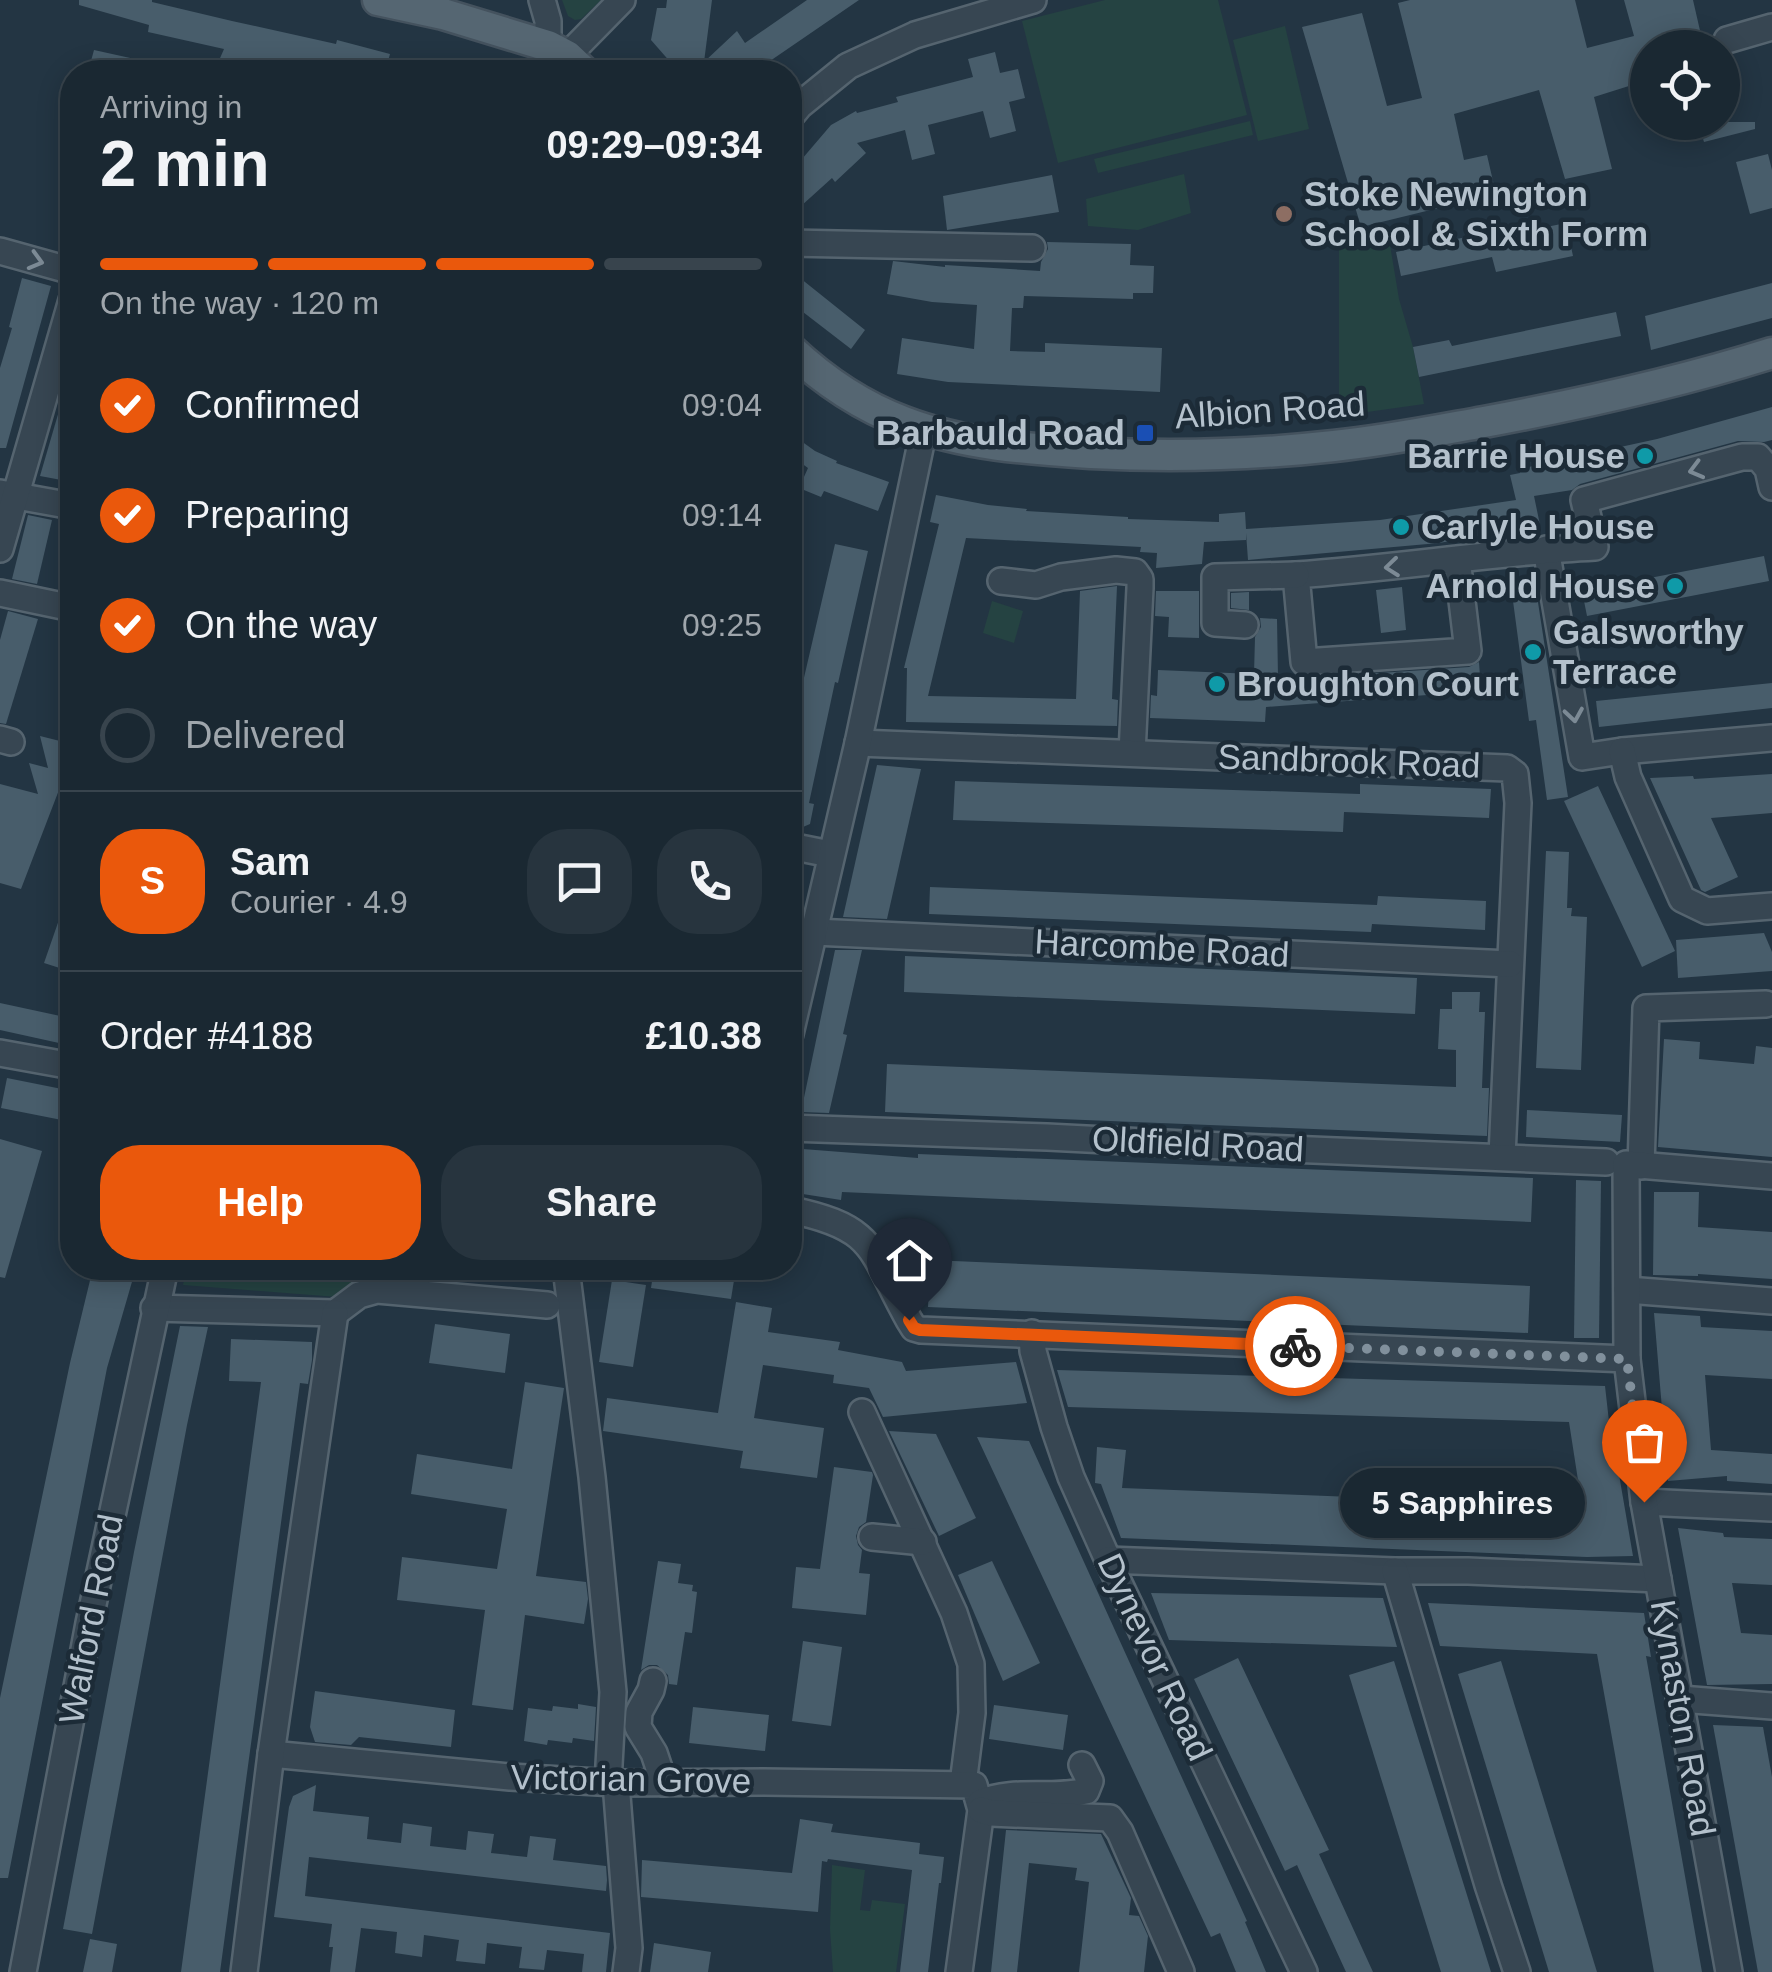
<!DOCTYPE html>
<html lang="en">
<head>
<meta charset="utf-8">
<style>
  body { margin:0; font-family:Helvetica,sans-serif; background:#27343e; color:#f1f3f6; height:100vh; display:flex; flex-direction:column; font-size:38px; white-space:nowrap }
  * { box-sizing:border-box; margin:0 }
  p { font-size:32px; color:#9fa6ac }
  .icon { flex:none; width:55px; height:55px; fill:none; stroke:currentColor; stroke-width:2; stroke-linecap:round; stroke-linejoin:round }
  .map { position:relative; flex:1; overflow:hidden }
  .details { position:absolute; left:60px; top:60px; width:742px; height:1220px; display:flex; flex-direction:column; background:#1a2832; border-radius:40px; box-shadow:0 5px 25px #0003,0 0 0 2px #38444d }
  .details>* { flex:none }
  .controls { position:absolute; left:1630px; top:30px; display:grid; gap:20px }
  .controls a { display:grid; place-items:center; width:110px; height:110px; border-radius:50%; background:#1a2832; box-shadow:0 5px 25px #0003,0 0 0 2px #38444d; font-size:50px }
  .pin { position:absolute; display:grid; place-items:center; width:85px; height:85px; color:#fff; margin:-102px -42px; border-radius:50% 50% 50% 0; rotate:-45deg; box-shadow:0 0 10px #0007 }
  .pin .icon { rotate:45deg }
  .courier { position:absolute; display:grid; place-items:center; width:100px; height:100px; margin:-50px; border:8px solid #ea580c; border-radius:50%; background:#fff; color:#222; box-shadow:0 2px 12px #0007 }
  .bubble { position:absolute; height:70px; border-radius:35px; background:#1a2832; box-shadow:0 5px 25px #0003,0 0 0 2px #38444d; font-size:32px; font-weight:700; line-height:70px; text-align:center }
  .summary em { font-style:normal; font-weight:700 }
  .summary div { display:flex; flex-direction:column-reverse }
  .summary { display:flex; align-items:center; justify-content:space-between; height:170px; padding:0 40px }
  h1 { font-size:65px; font-weight:700; line-height:75px }
  .bar { display:grid; grid-template-columns:repeat(4,1fr); gap:15px 10px; align-content:center; height:120px; padding:0 40px }
  .bar i { height:12px; border-radius:8px; background:#38444d }
  .bar .active { background:#ea580c }
  .bar p { grid-column:span 4 }
  .line { display:flex; align-items:center; gap:25px; padding:0 40px; border-top:2px solid #38444d }
  .line div { flex:1 }
  .round { display:grid; place-items:center; flex:none; width:105px; height:105px; border-radius:40px; background:#27343e }
  ol { padding:0 40px; list-style:none }
  li { display:flex; align-items:center; gap:30px; height:110px }
  li p { margin-inline-start:auto }
  li .icon { padding:10px; border-radius:50%; background:#ea580c; color:#fff; stroke-width:4 }
  li:last-child { color:#9fa6ac }
  li i { width:55px; height:55px; border:5px solid #38444d; border-radius:50% }
  .button { display:flex; gap:20px; margin-top:auto; padding:20px 40px }
  .button a { flex:1; height:115px; border-radius:40px; background:#ea580c; color:#fff; font-size:40px; font-weight:700; line-height:115px; text-align:center }
  .button a+a { background:#27343e; color:#f1f3f6 }
  .map>svg:first-child { display:block }
  .green { fill:#254342 }
  .building { fill:#485d6b }
  .lines { fill:none; stroke-linecap:round; stroke-linejoin:round }
  .minor-casing { stroke:#55646f; stroke-width:30 }
  .major-casing { stroke:#44525e; stroke-width:35 }
  .minor { stroke:#374652; stroke-width:25 }
  .major { stroke:#556672; stroke-width:30 }
  .oneway { stroke:#7c8a95 }
  .done { stroke:#81909c; stroke-width:10; stroke-dasharray:0 18 }
  .route { stroke:#ea580c; stroke-width:12 }
  .education-dot { fill:#8d6e63; stroke:#1c2b37; stroke-width:4 }
  .transit-dot { fill:#1a4fb4; stroke:#1c2b37; stroke-width:4 }
  .culture-dot { fill:#0f9aa8; stroke:#1c2b37; stroke-width:4 }
  .labels { text-anchor:middle; stroke-width:9; stroke-linejoin:round; paint-order:stroke }
  .poi-label { font-size:35px; font-weight:bold; fill:#b4c1cc; stroke:#1c2b37; text-anchor:start }
  .street-label { font-size:35px; fill:#b4c1cc; stroke:#1c2b37 }
</style>
</head>
<body>
<div class="map">
<svg width="1772" height="1972" viewBox="0 0 1772 1972">
  <rect width="100%" height="100%" fill="#233543"/>
  <g class="green">
    <polygon points="562,0 601,0 581,19 575,20 568,16"/>
    <polygon points="1105,0 1218,0 1247,115 1058,163 1022,21"/>
    <polygon points="1285,26 1309,129 1258,141 1233,40"/>
    <polygon points="1250,121 1253,135 1098,173 1094,159"/>
    <polygon points="1184,174 1191,213 1138,230 1088,226 1086,199"/>
    <polygon points="1388,233 1399,299 1413,347 1424,404 1339,416 1339,244"/>
    <polygon points="992,601 1023,611 1014,643 983,633"/>
    <polygon points="187,1268 380,1268 379,1278 337,1297 183,1285"/>
    <polygon points="832,1865 865,1870 860,1910 870,1911 872,1900 905,1904 896,1972 833,1972 830,1929"/>
  </g>
  <g class="building">
    <polygon points="79,0 152,0 152,2 232,21 336,44 337,40 390,54 385,72 338,72 277,59 274,72 214,72 224,49 148,32 149,25 79,5"/>
    <polygon points="667,0 712,0 704,62 737,31 745,43 807,0 859,0 754,72 679,72 651,40 657,8 666,8"/>
    <polygon points="1410,0 1575,0 1587,48 1634,36 1624,0 1693,0 1704,48 1648,48 1648,80 1594,97 1612,169 1565,179 1539,90 1454,114 1464,160 1487,155 1496,194 1361,227 1302,27 1362,13 1387,106 1422,98 1398,3"/>
    <polygon points="94,50 162,65 161,72 88,72"/>
    <polygon points="995,52 1000,73 1018,69 1025,98 1009,102 1016,131 990,138 983,111 928,125 935,154 912,160 905,130 857,143 866,153 835,182 832,178 790,216 790,173 831,125 856,111 857,113 898,102 896,97 973,77 968,59"/>
    <polygon points="1698,122 1755,122 1755,129 1704,142"/>
    <polygon points="1768,154 1772,170 1772,208 1750,214 1736,162"/>
    <polygon points="1052,175 1059,212 947,230 943,196"/>
    <polygon points="1566,223 1573,256 1496,272 1492,257 1401,276 1396,252 1466,237 1467,243"/>
    <polygon points="1047,242 1131,244 1130,265 1154,266 1153,293 1133,293 1133,299 1024,296 1023,308 1012,308 1010,351 1045,352 1045,343 1162,348 1160,392 948,382 897,374 902,338 974,349 977,305 932,302 887,294 893,261 945,267 945,265 1040,271 1041,262 1048,249"/>
    <polygon points="790,270 865,330 851,349 790,302"/>
    <polygon points="22,278 51,286 6,448 0,448 0,368 12,328 9,327"/>
    <polygon points="1772,283 1772,318 1651,350 1645,316"/>
    <polygon points="1616,312 1621,336 1419,377 1413,347 1449,340 1452,346"/>
    <polygon points="68,380 72,381 72,482 40,476"/>
    <polygon points="1772,407 1772,440 1764,442 1738,441 1580,484 1572,490 1534,496 1540,525 1439,543 1248,560 1246,533 1246,540 1204,542 1202,564 1156,568 1157,553 1140,552 1141,547 966,538 928,696 1076,699 1080,591 1117,586 1112,699 1118,700 1117,726 906,722 907,668 904,668 939,524 930,522 936,495 988,505 1027,509 1026,511 1128,517 1128,519 1219,522 1219,514 1245,512 1246,529 1380,520 1516,500 1510,475 1520,473 1519,469 1657,439"/>
    <polygon points="790,433 815,451 837,461 836,463 889,482 878,511 824,491 821,497 799,488 808,468 790,455"/>
    <polygon points="28,515 52,520 37,584 12,579"/>
    <polygon points="835,544 868,551 838,683 835,682 809,803 814,804 810,824 803,827 790,824 790,738"/>
    <polygon points="1764,556 1769,581 1587,616 1582,591"/>
    <polygon points="1535,583 1568,797 1547,800 1536,720 1529,721 1511,586"/>
    <polygon points="1402,587 1406,630 1381,633 1376,590"/>
    <polygon points="1156,591 1199,591 1199,638 1168,637 1169,617 1155,616"/>
    <polygon points="1249,592 1249,610 1231,608 1231,593"/>
    <polygon points="8,611 38,619 6,724 0,723 0,640"/>
    <polygon points="1260,618 1277,619 1278,677 1295,675 1305,678 1469,667 1479,662 1481,691 1266,707 1265,722 1150,718 1151,695 1157,696 1158,670 1254,674 1255,637 1261,627"/>
    <polygon points="1772,683 1772,708 1599,727 1596,701"/>
    <polygon points="40,736 72,744 72,756 21,889 0,883 0,784 38,794 29,763 48,768"/>
    <polygon points="877,765 921,769 887,919 843,917"/>
    <polygon points="1772,774 1772,813 1711,818 1738,877 1705,892 1701,890 1650,778 1693,776 1694,779"/>
    <polygon points="955,781 1360,794 1360,784 1491,789 1489,818 1344,812 1343,832 953,820"/>
    <polygon points="1598,786 1675,951 1642,967 1564,801"/>
    <polygon points="1546,851 1569,852 1567,908 1572,908 1571,916 1587,917 1581,1070 1536,1068"/>
    <polygon points="930,887 1377,905 1378,896 1486,901 1485,930 1372,924 1371,932 929,914"/>
    <polygon points="70,888 72,888 72,960 69,971 44,963"/>
    <polygon points="1764,933 1772,952 1772,971 1678,978 1676,940"/>
    <polygon points="835,950 862,950 843,1034 847,1035 829,1113 801,1112"/>
    <polygon points="905,956 1417,978 1415,1014 904,992"/>
    <polygon points="1452,992 1480,992 1479,1012 1485,1012 1482,1088 1489,1088 1487,1136 885,1112 887,1064 1456,1087 1456,1050 1438,1049 1440,1009 1452,1009"/>
    <polygon points="0,1003 65,1017 59,1043 0,1030"/>
    <polygon points="1664,1039 1700,1042 1699,1059 1754,1064 1756,1046 1772,1048 1772,1157 1658,1147"/>
    <polygon points="7,1078 72,1091 72,1122 1,1108"/>
    <polygon points="1527,1110 1622,1115 1620,1142 1526,1137"/>
    <polygon points="0,1139 42,1151 5,1278 0,1277"/>
    <polygon points="790,1148 918,1158 918,1154 1533,1178 1531,1222 842,1192 841,1200 790,1192"/>
    <polygon points="1576,1180 1601,1181 1599,1338 1574,1338"/>
    <polygon points="1654,1192 1699,1192 1698,1227 1772,1232 1772,1279 1698,1274 1698,1276 1653,1275"/>
    <polygon points="930,1260 1530,1286 1528,1333 928,1307"/>
    <polygon points="93,1268 136,1268 107,1368 8,1878 0,1878 0,1698 70,1363"/>
    <polygon points="654,1268 736,1268 731,1299 651,1288"/>
    <polygon points="612,1280 646,1285 633,1367 599,1362"/>
    <polygon points="736,1302 772,1308 768,1332 840,1342 838,1350 902,1362 906,1371 1016,1362 1027,1403 883,1417 869,1388 833,1383 834,1375 763,1365 754,1418 824,1428 817,1478 740,1468 743,1451 603,1431 607,1398 718,1413"/>
    <polygon points="1654,1313 1700,1316 1701,1327 1772,1331 1772,1379 1705,1375 1711,1450 1772,1454 1772,1484 1727,1481 1727,1476 1668,1481"/>
    <polygon points="435,1324 510,1334 505,1373 429,1363"/>
    <polygon points="180,1326 208,1327 187,1425 92,1934 63,1929 134,1552"/>
    <polygon points="231,1339 312,1342 312,1360 308,1384 300,1383 220,1972 181,1972 261,1382 229,1381"/>
    <polygon points="1057,1370 1605,1386 1613,1457 1616,1457 1633,1556 1587,1557 1121,1538 1101,1484 1095,1483 1097,1447 1126,1450 1122,1488 1582,1506 1569,1422 1068,1407"/>
    <polygon points="525,1382 564,1388 536,1576 586,1582 588,1599 584,1624 525,1615 513,1710 472,1705 485,1610 397,1600 402,1557 497,1569 507,1509 411,1494 417,1454 512,1469"/>
    <polygon points="889,1431 936,1434 976,1518 939,1536"/>
    <polygon points="977,1437 1029,1441 1247,1921 1245,1922 1266,1972 1236,1972 1220,1933 1211,1937"/>
    <polygon points="834,1467 872,1472 873,1475 866,1522 859,1527 856,1536 858,1545 862,1550 859,1573 870,1574 866,1615 792,1608 796,1567 820,1569"/>
    <polygon points="1678,1528 1723,1533 1724,1537 1772,1539 1772,1585 1732,1583 1741,1633 1772,1635 1772,1684 1707,1685"/>
    <polygon points="658,1561 681,1564 678,1583 693,1585 692,1591 697,1592 692,1633 685,1632 677,1685 669,1684 668,1675 657,1665 649,1665 641,1670"/>
    <polygon points="992,1561 1040,1663 1003,1681 958,1575"/>
    <polygon points="1151,1593 1383,1598 1397,1647 1169,1640"/>
    <polygon points="1428,1603 1644,1613 1651,1657 1646,1656 1702,1972 1654,1972 1597,1654 1440,1646"/>
    <polygon points="803,1641 842,1647 831,1726 792,1721"/>
    <polygon points="1238,1658 1329,1850 1319,1854 1373,1972 1346,1972 1297,1865 1285,1871 1194,1679"/>
    <polygon points="1394,1661 1491,1972 1441,1972 1349,1675"/>
    <polygon points="1501,1661 1597,1972 1549,1972 1458,1674"/>
    <polygon points="315,1691 455,1710 451,1747 359,1737 351,1745 315,1742 310,1727"/>
    <polygon points="578,1704 596,1707 594,1741 573,1738 572,1743 548,1740 547,1745 524,1741 528,1708 552,1711 553,1706 578,1709"/>
    <polygon points="994,1705 1068,1715 1063,1750 989,1739"/>
    <polygon points="693,1707 769,1715 765,1751 689,1743"/>
    <polygon points="1713,1725 1763,1727 1772,1777 1772,1972 1758,1972"/>
    <polygon points="316,1785 313,1811 369,1817 367,1839 401,1843 403,1823 432,1827 430,1846 466,1850 468,1831 494,1834 491,1853 527,1857 530,1836 556,1839 553,1860 606,1866 607,1880 606,1891 309,1857 305,1896 610,1933 606,1972 582,1972 584,1954 547,1950 544,1970 519,1968 522,1947 487,1943 485,1964 456,1961 459,1940 424,1935 422,1957 395,1953 397,1932 361,1928 355,1972 330,1972 333,1947 329,1947 332,1924 274,1917 289,1807 293,1796"/>
    <polygon points="800,1819 833,1824 831,1832 920,1843 919,1854 944,1857 941,1883 939,1883 928,1972 900,1972 912,1870 828,1859 827,1862 822,1861 818,1912 641,1897 642,1860 792,1873"/>
    <polygon points="1006,1830 1101,1834 1131,1898 1129,1915 1139,1916 1148,1936 1144,1972 1079,1972 1089,1882 1075,1880 1077,1868 1029,1863 1017,1972 991,1972"/>
    <polygon points="90,1939 117,1944 112,1972 83,1972"/>
    <polygon points="654,1943 711,1952 708,1972 650,1972"/>
  </g>
  <g class="lines">
    <defs>
      <g id="minor">
        <polyline points="542,0 548,21 548,46"/>
        <polyline points="1727,40 1772,27"/>
        <polyline points="567,56 622,0"/>
        <polyline points="790,117 800,105 848,66 915,35 1033,0"/>
        <polyline points="790,243 1032,248"/>
        <polyline points="0,251 72,271"/>
        <polyline points="0,493 72,506"/>
        <polyline points="0,549 72,300"/>
        <polyline points="1546,549 1582,757 1622,751 1772,738"/>
        <path d="M 1457,559 L 1468,651 L 1304,662 L 1296,575 C 1396,568 1495,552 1595,547 L 1584,500 L 1742,457 L 1758,457 L 1768,469 L 1772,487"/>
        <polyline points="1001,581 1036,585 1061,577 1116,570 1135,572 1140,579 1140,588 1132,753"/>
        <polyline points="0,593 72,608"/>
        <polyline points="1245,625 1215,623 1215,577 1296,575"/>
        <polyline points="0,739 11,742"/>
        <polyline points="858,743 1507,768 1515,774 1518,803 1502,1156"/>
        <polyline points="1622,751 1628,777 1682,899 1707,911 1772,906"/>
        <polyline points="790,846 830,854"/>
        <polyline points="814,932 1510,964"/>
        <polyline points="790,1034 858,743 924,429"/>
        <polyline points="0,1053 72,1066"/>
        <polyline points="790,1128 1047,1137 1263,1148 1606,1162"/>
        <polyline points="1641,1166 1646,1008 1766,1004"/>
        <path d="M 791,1210 C 878,1228 870,1251 909,1320 L 914,1328 L 921,1330 L 1627,1359"/>
        <polyline points="566,1268 592,1477 613,1692 608,1783"/>
        <polyline points="1627,1290 1772,1301"/>
        <polyline points="154,1308 335,1313 359,1295 377,1290 547,1305"/>
        <polyline points="1032,1333 1033,1351 1054,1427 1071,1477 1108,1560 1304,1972"/>
        <polyline points="862,1412 954,1613 971,1664 972,1713 963,1784"/>
        <polyline points="1644,1502 1772,1508"/>
        <polyline points="872,1537 923,1542"/>
        <polyline points="1108,1560 1395,1571 1468,1571 1658,1579"/>
        <polyline points="1395,1571 1488,1885 1517,1972"/>
        <polyline points="653,1681 651,1690 639,1712 638,1727 654,1753 664,1783"/>
        <polyline points="1680,1699 1772,1706"/>
        <polyline points="271,1754 510,1777 616,1783 764,1782 974,1785 981,1810 959,1972"/>
        <polyline points="616,1783 629,1948 626,1972"/>
        <path d="M 980,1803 C 1015,1788 1051,1800 1086,1791 L 1090,1781 L 1082,1765"/>
        <polyline points="981,1810 991,1813 1110,1818 1120,1832 1181,1972"/>
        <polyline points="23,1972 89,1623 165,1268"/>
        <polyline points="244,1972 271,1754 335,1313"/>
        <polyline points="1729,1972 1644,1502 1627,1359 1626,1164 1772,1176"/>
      </g>
      <g id="major">
        <polyline points="378,0 443,14 548,46 567,56 584,72"/>
        <path d="M 790,349 C 823,380 861,406 904,422 C 964,445 1028,449 1091,453 C 1172,457 1253,455 1334,446 C 1384,441 1434,431 1484,422 C 1581,404 1677,383 1772,353"/>
      </g>
    </defs>
    <use href="#minor" class="minor-casing"/>
    <use href="#major" class="major-casing"/>
    <use href="#minor" class="minor"/>
    <use href="#major" class="major"/>
  </g>
  <defs><path id="oneway-chevron" d="M-2-3.5L2.5 0L-2 3.5" fill="none" stroke-width="1.6" stroke-linecap="round" stroke-linejoin="round" transform="scale(2.5)"/></defs>
  <g class="oneway">
    <use href="#oneway-chevron" transform="translate(36 261) rotate(16)"/>
    <use href="#oneway-chevron" transform="translate(1696 470) rotate(165)"/>
    <use href="#oneway-chevron" transform="translate(1392 567) rotate(174)"/>
    <use href="#oneway-chevron" transform="translate(1574 715) rotate(81)"/>
  </g>
  <g class="lines">
    <polyline class="done" points="1295,1346 1627,1359 1644,1502"/>
    <polyline class="route" points="909,1320 914,1328 920,1330 1295,1346"/>
  </g>
  <circle class="education-dot" cx="1284" cy="214" r="10"/>
  <rect class="transit-dot" x="1135" y="423" width="20" height="20" rx="5"/>
  <g class="culture-dot">
    <circle cx="1645" cy="456" r="10"/>
    <circle cx="1401" cy="527" r="10"/>
    <circle cx="1675" cy="586" r="10"/>
    <circle cx="1533" cy="652" r="10"/>
    <circle cx="1217" cy="684" r="10"/>
  </g>
  <g class="labels">
    <g class="poi-label">
      <text x="1304" y="206">Stoke Newington<tspan x="1304" dy="40">School &amp; Sixth Form</tspan></text>
      <text x="1125" y="445" text-anchor="end">Barbauld Road</text>
      <text x="1625" y="468" text-anchor="end">Barrie House</text>
      <text x="1421" y="539">Carlyle House</text>
      <text x="1655" y="598" text-anchor="end">Arnold House</text>
      <text x="1553" y="644">Galsworthy<tspan x="1553" dy="40">Terrace</tspan></text>
      <text x="1237" y="696">Broughton Court</text>
    </g>
    <g class="street-label">
      <text transform="translate(1270 410) rotate(-4)" y="12">Albion Road</text>
      <text transform="translate(1349 761) rotate(2)" y="12">Sandbrook Road</text>
      <text transform="translate(1162 948) rotate(3)" y="12">Harcombe Road</text>
      <text transform="translate(1198 1144) rotate(3)" y="12">Oldfield Road</text>
      <text transform="translate(91 1619) rotate(-79)" y="12">Walford Road</text>
      <text transform="translate(1155 1657) rotate(65)" y="12">Dynevor Road</text>
      <text transform="translate(1683 1718) rotate(80)" y="12">Kynaston Road</text>
      <text transform="translate(631 1779) rotate(1)" y="12">Victorian Grove</text>
    </g>
  </g>
</svg>
<div class="controls">
<a><svg class="icon" aria-label="locate" viewBox="0 0 24 24"><circle cx="12" cy="12" r="6"/><path d="M12 2v4M12 18v4M2 12h4M18 12h4"/></svg></a>
</div>
<div class="pin" style="left:1644px;top:1502px;background:#ea580c"><svg class="icon" aria-label="bag" viewBox="0 0 24 24"><path d="M5 8h14l-1 12H6zM9 8a3 3 0 0 1 6 0"/></svg></div>
<div class="pin" style="left:909px;top:1320px;background:#1f2937"><svg class="icon" aria-label="home" viewBox="0 0 24 24"><path d="M3 11l9-7 9 7M6 9v11h12V9"/></svg></div>
<div class="courier" style="left:1295px;top:1346px"><svg class="icon" aria-label="bike" viewBox="0 0 24 24"><circle cx="6" cy="16" r="4"/><circle cx="18" cy="16" r="4"/><path d="M6 16l4-8h5l3 8M10 8l3 8H6M13 5h3"/></svg></div>
<div class="bubble" style="left:1340px;top:1468px;width:245px">5 Sapphires</div>
<section class="details">
<div class="summary"><div><h1>2 min</h1><p>Arriving in</p></div><em>09:29–09:34</em></div>
<div class="bar"><i class="active"></i><i class="active"></i><i class="active"></i><i></i><p>On the way · 120 m</p></div>
<ol>
<li><svg class="icon" aria-label="check" viewBox="0 0 24 24"><path d="M5 12l5 5 9-10"/></svg>Confirmed<p>09:04</p></li>
<li><svg class="icon" aria-label="check" viewBox="0 0 24 24"><path d="M5 12l5 5 9-10"/></svg>Preparing<p>09:14</p></li>
<li><svg class="icon" aria-label="check" viewBox="0 0 24 24"><path d="M5 12l5 5 9-10"/></svg>On the way<p>09:25</p></li>
<li><i></i>Delivered</li>
</ol>
<div class="line" style="height:180px"><b class="round" style="background:#ea580c;color:#fff">S</b><div><b>Sam</b><p>Courier · 4.9</p></div><a class="round"><svg class="icon" aria-label="chat" viewBox="0 0 24 24"><path d="M4 5h16v11H9l-5 4z"/></svg></a><a class="round"><svg class="icon" aria-label="phone" viewBox="0 0 24 24"><path d="M5 4h4l2 5-3 2q2 4 5 5l2-3 5 2v4C11 20 4 13 5 4z"/></svg></a></div>
<div class="line" style="height:130px"><div>Order #4188</div><b>£10.38</b></div>
<div class="button"><a>Help</a><a>Share</a></div>
</section>
</div>
</body>
</html>
